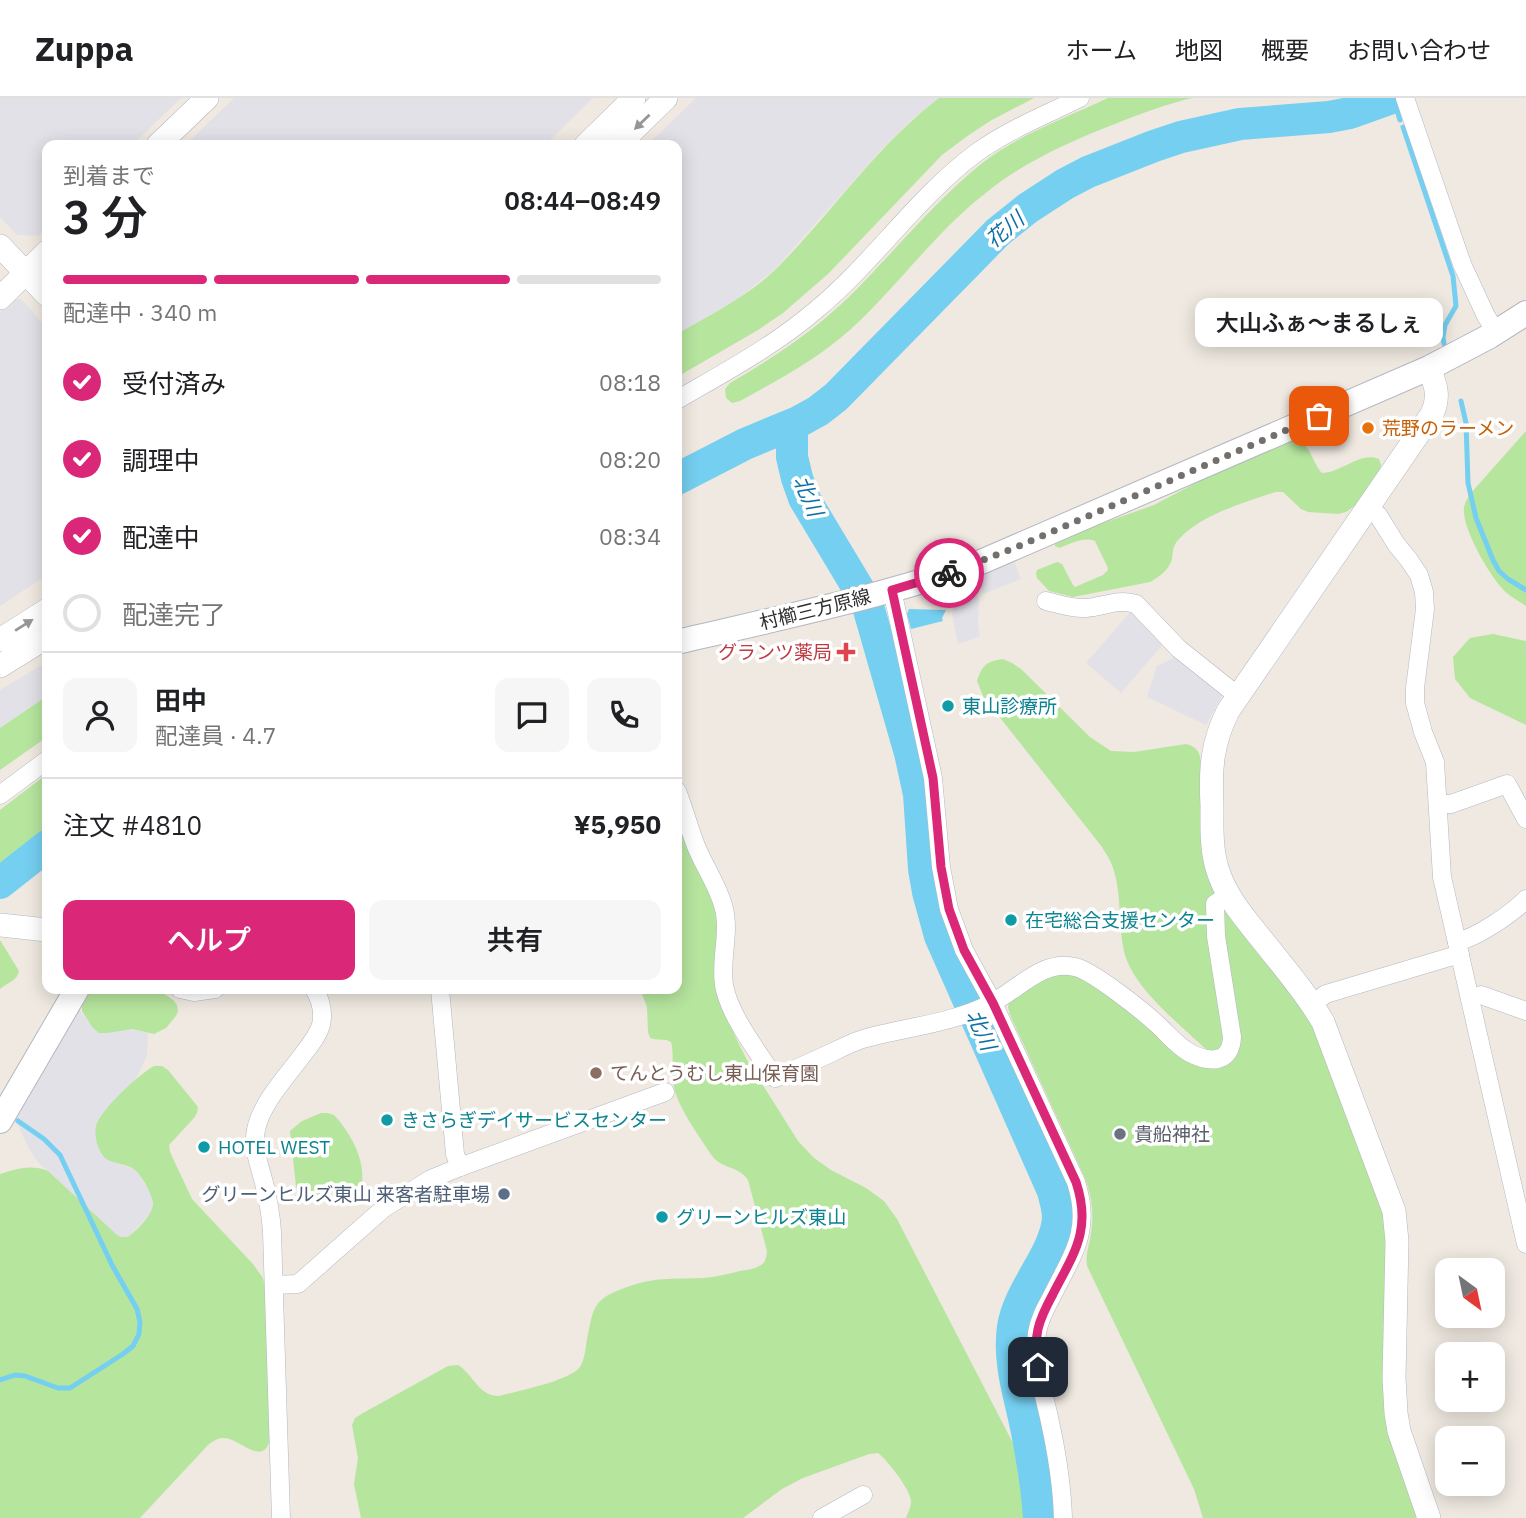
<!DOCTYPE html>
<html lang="ja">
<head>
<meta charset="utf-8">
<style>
  body { margin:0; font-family:"IBM Plex Sans","Noto Sans JP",sans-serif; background:#f6f6f6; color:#202124; height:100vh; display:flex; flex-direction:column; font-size:26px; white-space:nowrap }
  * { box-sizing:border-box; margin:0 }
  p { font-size:23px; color:#757577 }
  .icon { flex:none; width:38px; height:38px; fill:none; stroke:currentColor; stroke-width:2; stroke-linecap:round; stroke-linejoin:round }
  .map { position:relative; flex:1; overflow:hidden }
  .side { position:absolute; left:42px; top:42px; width:640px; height:854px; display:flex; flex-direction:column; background:#fff; border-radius:14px; box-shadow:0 4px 18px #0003 }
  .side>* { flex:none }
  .needle { width:46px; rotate:147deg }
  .buttons { position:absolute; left:1435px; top:1160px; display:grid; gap:14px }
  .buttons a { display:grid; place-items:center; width:70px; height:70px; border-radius:14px; background:#fff; box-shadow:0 4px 18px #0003; font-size:35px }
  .pin { position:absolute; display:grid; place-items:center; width:60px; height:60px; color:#fff; margin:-30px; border-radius:14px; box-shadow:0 4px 10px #0006 }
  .courier { position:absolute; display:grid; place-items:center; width:70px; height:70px; margin:-35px; border:5px solid #db2777; border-radius:50%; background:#fff; color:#222; box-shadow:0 2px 9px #0007 }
  .bubble { position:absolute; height:49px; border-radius:14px; background:#fff; box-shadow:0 4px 18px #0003; font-size:23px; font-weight:600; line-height:49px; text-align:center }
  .summary em { font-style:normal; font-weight:600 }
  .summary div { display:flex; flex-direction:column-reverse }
  .summary { display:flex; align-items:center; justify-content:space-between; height:119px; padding:0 21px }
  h1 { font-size:46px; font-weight:600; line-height:52px }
  .bar { display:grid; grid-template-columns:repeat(4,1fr); gap:10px 7px; align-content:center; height:84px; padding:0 21px }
  .bar i { height:9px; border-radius:5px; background:#e0e0e0 }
  .bar .on { background:#db2777 }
  .bar p { grid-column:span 4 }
  .line { display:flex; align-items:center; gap:18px; padding:0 21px; border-top:2px solid #e0e0e0 }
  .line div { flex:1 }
  .round { display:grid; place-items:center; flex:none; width:74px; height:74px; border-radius:14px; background:#f6f6f6 }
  ol { padding:0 21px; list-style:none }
  li { display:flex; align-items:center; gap:21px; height:77px }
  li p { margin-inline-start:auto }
  li .icon { padding:7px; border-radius:50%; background:#db2777; color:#fff; stroke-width:4 }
  li:last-child { color:#757577 }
  li i { width:38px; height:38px; border:4px solid #e0e0e0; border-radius:50% }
  .action { display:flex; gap:14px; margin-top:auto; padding:14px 21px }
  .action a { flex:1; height:80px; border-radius:14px; background:#db2777; color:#fff; font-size:28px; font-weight:600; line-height:80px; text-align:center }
  .action a+a { background:#f6f6f6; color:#202124 }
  header { display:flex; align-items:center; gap:42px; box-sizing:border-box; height:98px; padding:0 35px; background:#fff; border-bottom:2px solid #e0e0e0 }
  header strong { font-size:33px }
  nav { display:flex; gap:38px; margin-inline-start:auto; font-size:24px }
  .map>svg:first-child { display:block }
  .industrial { fill:#e3e1e8 }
  .green { fill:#b6e59e }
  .water { fill:#75cff0 }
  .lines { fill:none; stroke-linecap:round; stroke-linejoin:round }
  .stream { stroke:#75cff0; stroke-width:5 }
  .river { stroke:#75cff0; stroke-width:32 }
  .minor-casing { stroke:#b4b7c1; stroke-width:19 }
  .tertiary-casing { stroke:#b4b7c1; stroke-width:24 }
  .secondary-casing { stroke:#b4b7c1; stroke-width:26 }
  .minor { stroke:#fff; stroke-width:18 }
  .tertiary { stroke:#fff; stroke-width:23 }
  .secondary { stroke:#fff; stroke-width:24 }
  .oneway { fill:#969696 }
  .done { stroke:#726f6d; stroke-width:7; stroke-dasharray:0 12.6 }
  .route { stroke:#db2777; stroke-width:9 }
  .food-dot { fill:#e8710a; stroke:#fff; stroke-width:2.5 }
  .health-dot { fill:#e0444e; stroke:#fff; stroke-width:2.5 }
  .culture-dot { fill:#0f9aa8; stroke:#fff; stroke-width:2.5 }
  .education-dot { fill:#8d6e63; stroke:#fff; stroke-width:2.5 }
  .worship-dot { fill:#6b7280; stroke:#fff; stroke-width:2.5 }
  .service-dot { fill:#5c6f8a; stroke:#fff; stroke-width:2.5 }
  .labels { text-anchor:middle; stroke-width:7; stroke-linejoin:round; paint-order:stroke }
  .food-label { font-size:19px; fill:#c56008; stroke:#fff; text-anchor:start }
  .street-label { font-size:19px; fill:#2e2e2e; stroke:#fff }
  .health-label { font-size:19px; fill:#be3a42; stroke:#fff; text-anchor:end }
  .culture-label { font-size:19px; fill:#0d838f; stroke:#fff; text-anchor:start }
  .education-label { font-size:19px; fill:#785e54; stroke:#fff; text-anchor:start }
  .worship-label { font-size:19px; fill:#5b616d; stroke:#fff; text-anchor:start }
  .service-label { font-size:19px; fill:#4e5e75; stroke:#fff; text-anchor:end }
  .water-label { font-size:21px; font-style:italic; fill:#0d6fa3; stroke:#fff }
</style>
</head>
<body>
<header>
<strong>Zuppa</strong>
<nav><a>ホーム</a><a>地図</a><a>概要</a><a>お問い合わせ</a></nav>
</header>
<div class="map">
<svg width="1526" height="1420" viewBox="0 0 1526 1420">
  <rect width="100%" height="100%" fill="#efe9e1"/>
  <g class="industrial">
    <polygon points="0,0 181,0 132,47 47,47 47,129 38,138 17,137 0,119"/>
    <polygon points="234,0 593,0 545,47 185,47"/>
    <polygon points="696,0 939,0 911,22 881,52 775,171 737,201 677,236 677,47 647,47"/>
    <polygon points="13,201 21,201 47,230 47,477 0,508 0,214"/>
    <polygon points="1014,463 1021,481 983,496 978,477"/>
    <polygon points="973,479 979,501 978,526 980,538 958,546 952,516 957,485"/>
    <polygon points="1133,511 1165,544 1121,595 1086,565"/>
    <polygon points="1178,558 1224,594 1206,627 1147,599 1157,568"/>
    <polygon points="47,564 47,598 0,630 0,592"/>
    <polygon points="78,910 92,929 122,932 132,931 148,935 147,958 135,982 102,1018 96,1028 98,1049 104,1059 113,1064 136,1072 151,1096 153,1107 149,1117 128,1139 121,1139 116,1136 38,1064 29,1051 15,1021"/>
  </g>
  <g class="green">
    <path d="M 939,0 L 1034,0 L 990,23 L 966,39 L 942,57 L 828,176 L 783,215 L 758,232 L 677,279 L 677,236 C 711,216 748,198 776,171 C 832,115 876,48 939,0 Z"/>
    <path d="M 1108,0 L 1192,0 C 1163,7 1135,18 1107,29 C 1062,47 1019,67 982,98 C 933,137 897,189 851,231 C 819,260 778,282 740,303 L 732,305 L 726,300 L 725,291 L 730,285 C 773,260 814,233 850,198 C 894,154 933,105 981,66 C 1018,37 1065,20 1108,0 Z"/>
    <path d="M 1526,333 L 1526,508 C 1520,504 1513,500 1508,496 C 1492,483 1465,435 1464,415 C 1463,407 1467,401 1471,395 Z"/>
    <path d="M 1297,342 C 1312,349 1312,364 1322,375 C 1341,375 1360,353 1379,361 L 1381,367 L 1380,373 L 1356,407 L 1346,414 L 1338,416 L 1308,414 L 1301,411 L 1283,394 L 1275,394 C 1242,406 1204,415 1179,441 C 1173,447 1173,453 1172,461 C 1169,472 1159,479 1150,484 L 1073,499 L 1049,493 L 1037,480 L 1036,476 L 1037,472 L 1057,464 L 1062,466 L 1073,487 L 1075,489 L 1103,477 L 1108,472 L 1107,468 L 1095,443 C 1083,438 1070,446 1059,450 L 1055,448 L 1055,446 L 1095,428 L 1154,407 L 1213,376 L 1288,344 Z"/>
    <polygon points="1493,536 1526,543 1526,627 1470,600 1455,581 1453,559 1470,540"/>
    <path d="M 1003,561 L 1012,565 L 1021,571 L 1090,639 L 1111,653 L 1134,654 L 1186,646 C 1204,650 1201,665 1200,680 L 1216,797 L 1227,940 L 1222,954 L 1210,955 C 1183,929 1132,890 1124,853 C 1118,827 1122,799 1114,773 C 1112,764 1106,756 1102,749 L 983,598 L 977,583 C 982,568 986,563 1003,561 Z"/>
    <polygon points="47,598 47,639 0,672 0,630"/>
    <polygon points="47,676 47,737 0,774 0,712"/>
    <path d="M 677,716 L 717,809 L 725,914 L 735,938 L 747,962 L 798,1043 L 814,1060 L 831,1072 L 866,1090 L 884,1103 L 897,1121 L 1016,1351 C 1025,1374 1030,1395 1032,1420 L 906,1420 C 908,1415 911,1409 911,1403 C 910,1391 888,1363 878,1355 L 869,1356 L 803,1380 L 782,1391 L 743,1420 L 361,1420 L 354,1386 L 358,1360 L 352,1327 L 355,1320 L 363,1315 L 448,1268 L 458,1267 C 474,1277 478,1298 499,1298 C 518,1293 569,1283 580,1269 C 584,1263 585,1254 586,1248 C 594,1207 591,1201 633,1187 C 656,1179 679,1181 703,1180 C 715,1179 728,1176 740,1173 C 747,1172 755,1171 761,1167 C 766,1164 766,1159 767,1153 L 748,1082 C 739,1068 722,1071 712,1058 C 700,1039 678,1010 674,989 C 670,974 675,958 671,944 C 664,940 657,943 650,940 L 648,934 L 647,909 L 640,891 L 677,891 Z"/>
    <path d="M 1223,811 L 1299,906 L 1314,928 L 1384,1115 L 1417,1420 L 1203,1420 L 1194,1391 L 1087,1168 C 1085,1155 1090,1147 1091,1135 C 1094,1115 1092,1099 1085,1080 L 1010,917 L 1008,909 L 1010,901 L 1054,874 L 1089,880 L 1175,951 L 1230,962 L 1221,837 Z"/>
    <path d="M 0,842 L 19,873 C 17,883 7,885 0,891 Z"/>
    <polygon points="91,891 157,891 173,902 177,907 178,913 176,918 166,930 154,936 132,931 108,935 99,935 92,929 82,913 82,907"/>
    <path d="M 154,968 L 162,968 L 168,972 L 198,1009 L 197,1015 L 194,1020 L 169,1047 L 170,1054 L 192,1101 L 253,1166 L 263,1180 L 267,1197 L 270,1342 C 262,1370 239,1339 223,1340 C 217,1340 212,1344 208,1347 L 140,1420 L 0,1420 L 0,1076 C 17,1071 30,1066 48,1073 L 116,1136 L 121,1139 L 128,1139 C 137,1132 153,1117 153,1105 C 152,1098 148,1091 145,1085 C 142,1081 139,1075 135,1072 C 127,1065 114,1067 105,1060 C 97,1052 93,1035 97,1025 C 105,1008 138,977 154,968 Z"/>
    <path d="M 321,1015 L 328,1015 L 334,1017 C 350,1034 365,1061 362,1085 L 353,1090 L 309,1098 C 302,1098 299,1095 296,1088 L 290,1033 L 302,1023 Z"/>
  </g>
  <polygon class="water" points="909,511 946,512 942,520 943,523 911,531 907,516"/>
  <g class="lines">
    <g class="stream">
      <polyline points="1393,0 1400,22"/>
      <polyline points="1403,29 1453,178 1456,208 1445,227 1443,239 1444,246"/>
      <polyline points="1461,303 1466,325 1468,385 1476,420 1493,462 1499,473 1508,481 1526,492"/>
      <polyline points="0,1282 15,1277 25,1278 58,1290 70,1290 123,1256 133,1248 139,1236 140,1224 137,1211 112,1167 60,1057 44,1041 18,1023"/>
    </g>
    <g class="river">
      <path d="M 792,327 L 792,359 L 797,380 L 804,400 L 867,505 L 910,655 L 919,696 L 924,771 L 928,794 L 940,838 L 1053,1093 C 1055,1102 1058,1110 1058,1120 C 1056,1155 1019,1191 1013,1229 C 1008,1263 1019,1296 1026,1329 C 1032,1359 1037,1390 1039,1420"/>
      <polyline points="677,381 745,346 798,324 818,313 836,299 998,134 1028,110 1065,86 1088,74 1154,48 1181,39 1240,26 1329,19 1350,15 1392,0"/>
      <polyline points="0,785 47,748"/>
    </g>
    <defs>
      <g id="minor">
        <polyline points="1405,0 1462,166 1486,218 1496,234"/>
        <path d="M 677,302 C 725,274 774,248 816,212 C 874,164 916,100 976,55 C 1008,32 1045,17 1080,0"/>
        <polyline points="1367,410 1378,417 1396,446 1409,462 1419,477 1424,494 1425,511 1415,590 1415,605 1423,634 1435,664 1442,779 1526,1146"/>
        <path d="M 892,492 L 933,680 L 941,769 L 949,811 L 964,852 L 993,905 L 1076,1084 C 1092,1134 1072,1157 1051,1200 C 1045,1211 1039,1222 1037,1235 C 1033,1265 1044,1295 1050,1324 C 1057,1356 1062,1388 1063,1420"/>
        <path d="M 1046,503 C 1059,506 1072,511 1086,510 C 1103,509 1119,500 1136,506 L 1179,551 L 1238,598"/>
        <path d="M 677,693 C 684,711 689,730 696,748 C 704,768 717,786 723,807 C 731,833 720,860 724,887 C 729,917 758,954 775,980 C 795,971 814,963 833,954 C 843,949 853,944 863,941 C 905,929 950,926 990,906 C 1018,892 1042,861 1075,869 C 1093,873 1143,913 1158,927 C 1168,936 1177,948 1190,955 C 1209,965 1231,966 1232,939 L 1216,838 L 1215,806 L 1228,797"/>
        <polyline points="0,697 47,662"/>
        <polyline points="1438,706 1451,706 1507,686 1526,721"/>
        <path d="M 1457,844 C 1477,839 1512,816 1526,801"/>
        <polyline points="180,891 194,894 215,891"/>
        <polyline points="440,891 455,1056 460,1069"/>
        <polyline points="1471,900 1481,897 1526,913"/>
        <polyline points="1312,906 1326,896 1460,856"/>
        <polyline points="274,1187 298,1186 384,1110 431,1081 460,1069 665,994"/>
        <path d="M 281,1420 L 272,1134 C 271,1117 268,1101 264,1085 C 260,1068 252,1051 256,1032 C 261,1005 288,977 304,955 C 311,946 318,937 321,927 C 324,913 321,902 314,891"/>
        <polyline points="822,1420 863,1397"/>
      </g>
      <g id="tertiary">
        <polyline points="158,47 207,0"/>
        <polyline points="586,47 634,0"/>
        <polyline points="618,47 666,0"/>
        <polyline points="0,148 47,197"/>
        <polyline points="0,200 47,154"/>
        <path d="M 1429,270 C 1436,287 1440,299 1432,316 L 1228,613 C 1212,645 1210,671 1212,707 C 1212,728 1211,750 1217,770 C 1225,797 1242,817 1259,838 C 1281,866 1305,893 1323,924 L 1394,1113 L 1397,1143 L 1394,1280 L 1396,1315 L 1399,1333 L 1429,1420"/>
        <polyline points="0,542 47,512"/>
        <polyline points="0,568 47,539"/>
        <polyline points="0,827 47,832"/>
      </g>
      <g id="secondary">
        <path d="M 677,544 C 779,520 882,499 981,464 L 1429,270 L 1490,238 L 1526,215"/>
        <polyline points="0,1023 77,891"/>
      </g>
    </defs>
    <use href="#minor" class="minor-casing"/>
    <use href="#tertiary" class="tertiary-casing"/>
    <use href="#secondary" class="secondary-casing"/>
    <use href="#minor" class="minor"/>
    <use href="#tertiary" class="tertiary"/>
    <use href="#secondary" class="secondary"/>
  </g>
  <defs><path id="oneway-solid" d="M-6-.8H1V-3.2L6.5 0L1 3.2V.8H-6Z" transform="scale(1.75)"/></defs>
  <g class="oneway">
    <use href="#oneway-solid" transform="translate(642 24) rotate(136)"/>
    <use href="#oneway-solid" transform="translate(24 527) rotate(-32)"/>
  </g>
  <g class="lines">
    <polyline class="done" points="949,475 1012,451 1319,318"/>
    <path class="route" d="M 949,475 L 892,492 L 933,680 L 941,769 L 949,811 L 964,852 L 993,905 L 1076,1084 C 1092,1132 1074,1155 1053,1196 C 1047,1207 1041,1218 1038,1231 C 1035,1244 1036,1256 1038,1269"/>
  </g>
  <circle class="food-dot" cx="1368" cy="330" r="7"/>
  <path class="health-dot" d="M842.5 543.5h7v7h7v7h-7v7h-7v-7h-7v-7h7z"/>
  <g class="culture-dot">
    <circle cx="948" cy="608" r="7"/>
    <circle cx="1011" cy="822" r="7"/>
    <circle cx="387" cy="1022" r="7"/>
    <circle cx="204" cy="1049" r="7"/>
    <circle cx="662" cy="1119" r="7"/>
  </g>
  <circle class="education-dot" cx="596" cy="975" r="7"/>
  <circle class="worship-dot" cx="1120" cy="1036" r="7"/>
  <circle class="service-dot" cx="504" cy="1096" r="7"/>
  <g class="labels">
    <g class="food-label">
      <text x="1382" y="337">荒野のラーメン</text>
    </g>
    <g class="street-label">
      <text transform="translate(815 511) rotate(-14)" y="7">村櫛三方原線</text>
    </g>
    <g class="health-label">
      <text x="832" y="561">グランツ薬局</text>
    </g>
    <g class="culture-label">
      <text x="962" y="615">東山診療所</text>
      <text x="1025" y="829">在宅総合支援センター</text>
      <text x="401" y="1029">きさらぎデイサービスセンター</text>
      <text x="218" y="1056">HOTEL WEST</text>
      <text x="676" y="1126">グリーンヒルズ東山</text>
    </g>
    <g class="education-label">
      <text x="610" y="982">てんとうむし東山保育園</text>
    </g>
    <g class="worship-label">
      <text x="1134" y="1043">貴船神社</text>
    </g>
    <g class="service-label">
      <text x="490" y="1103">グリーンヒルズ東山 来客者駐車場</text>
    </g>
    <g class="water-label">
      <text transform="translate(1005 132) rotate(-40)" y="7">花川</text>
      <text transform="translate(808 398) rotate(67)" y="7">北川</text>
      <text transform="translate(981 932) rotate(66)" y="7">北川</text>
    </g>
  </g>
</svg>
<div class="buttons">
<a><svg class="needle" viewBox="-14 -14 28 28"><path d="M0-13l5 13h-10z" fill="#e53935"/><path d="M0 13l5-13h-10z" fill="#757577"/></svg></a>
<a>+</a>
<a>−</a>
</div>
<div class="pin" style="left:1319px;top:318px;background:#ea580c"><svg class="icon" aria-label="bag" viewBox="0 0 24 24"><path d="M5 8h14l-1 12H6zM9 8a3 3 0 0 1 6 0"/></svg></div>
<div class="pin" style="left:1038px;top:1269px;background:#1f2937"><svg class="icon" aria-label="home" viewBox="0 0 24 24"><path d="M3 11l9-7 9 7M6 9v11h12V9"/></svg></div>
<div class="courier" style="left:949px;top:475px"><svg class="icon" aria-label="bike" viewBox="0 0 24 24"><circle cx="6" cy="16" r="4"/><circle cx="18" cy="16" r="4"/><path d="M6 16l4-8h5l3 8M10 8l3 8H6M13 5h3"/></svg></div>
<div class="bubble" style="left:1195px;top:200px;width:248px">大山ふぁ～まるしぇ</div>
<section class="side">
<div class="summary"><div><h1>3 分</h1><p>到着まで</p></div><em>08:44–08:49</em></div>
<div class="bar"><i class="on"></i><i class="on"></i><i class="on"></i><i></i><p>配達中 · 340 m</p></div>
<ol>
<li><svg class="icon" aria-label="check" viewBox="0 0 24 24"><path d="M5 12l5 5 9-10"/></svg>受付済み<p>08:18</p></li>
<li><svg class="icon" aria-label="check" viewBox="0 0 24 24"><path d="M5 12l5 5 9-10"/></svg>調理中<p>08:20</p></li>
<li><svg class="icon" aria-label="check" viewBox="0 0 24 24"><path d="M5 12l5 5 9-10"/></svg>配達中<p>08:34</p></li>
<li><i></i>配達完了</li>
</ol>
<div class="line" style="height:126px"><a class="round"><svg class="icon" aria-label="person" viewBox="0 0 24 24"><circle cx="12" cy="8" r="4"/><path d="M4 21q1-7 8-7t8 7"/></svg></a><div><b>田中</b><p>配達員 · 4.7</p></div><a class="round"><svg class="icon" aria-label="chat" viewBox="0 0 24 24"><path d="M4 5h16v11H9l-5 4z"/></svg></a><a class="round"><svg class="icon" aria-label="phone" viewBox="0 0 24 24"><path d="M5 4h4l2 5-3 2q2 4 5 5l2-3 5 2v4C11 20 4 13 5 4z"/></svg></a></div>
<div class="line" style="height:91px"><div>注文 #4810</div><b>¥5,950</b></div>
<div class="action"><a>ヘルプ</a><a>共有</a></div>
</section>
</div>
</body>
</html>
